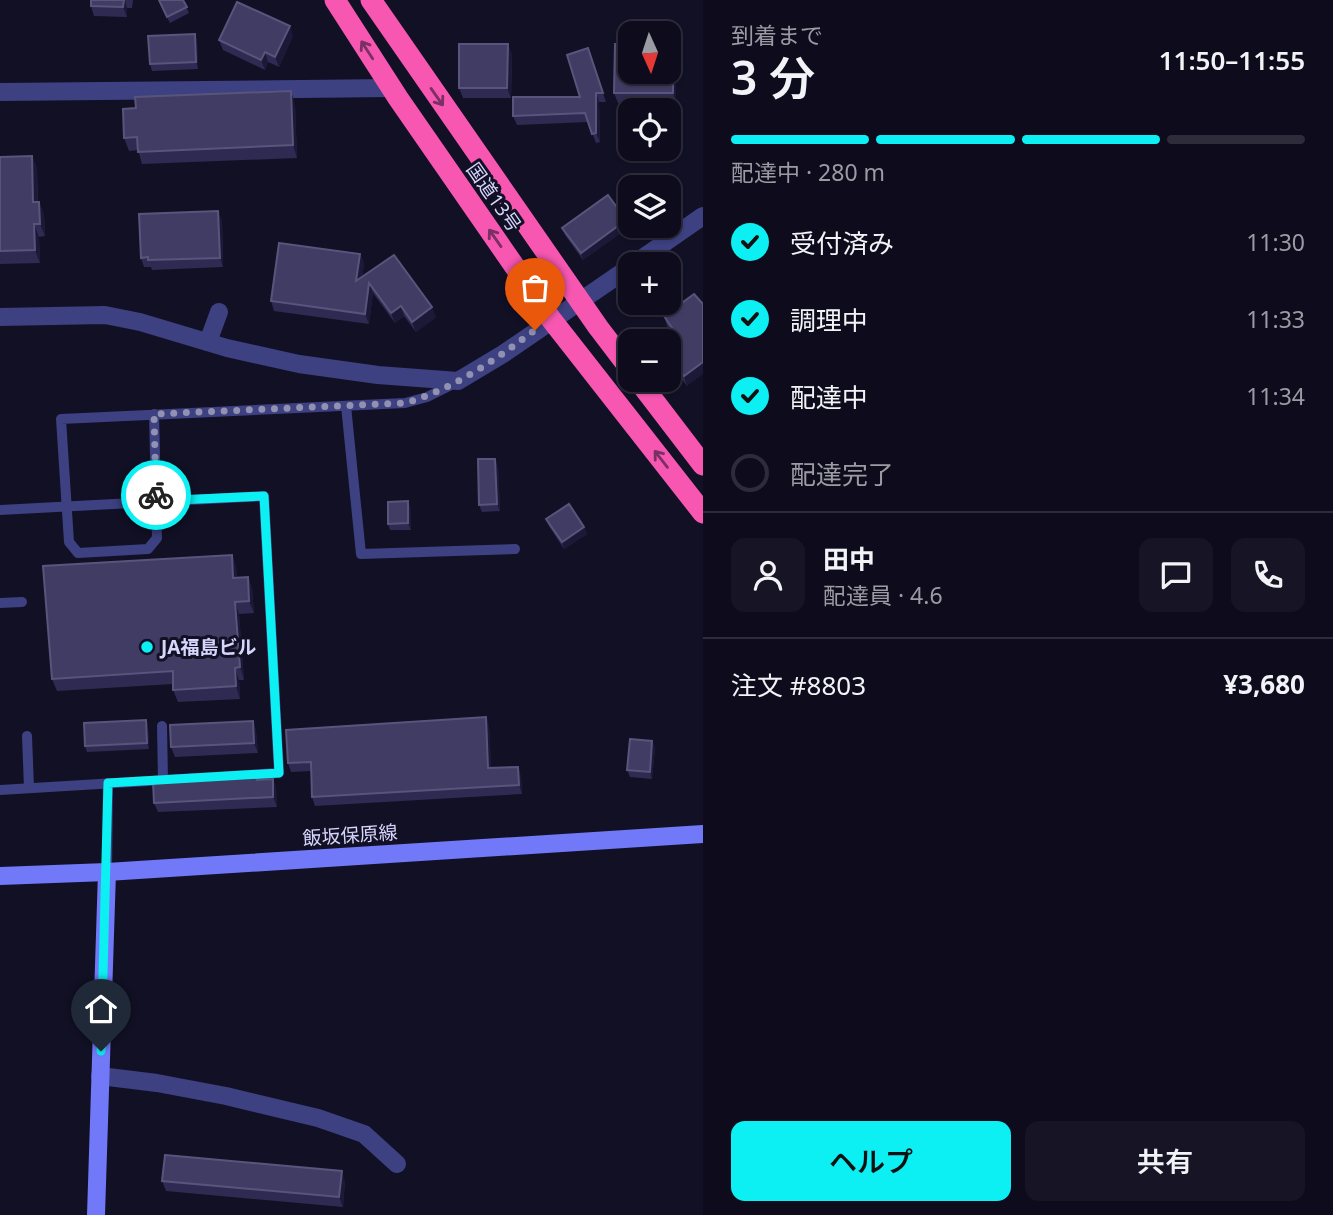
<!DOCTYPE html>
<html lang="ja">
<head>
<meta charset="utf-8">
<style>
  body { margin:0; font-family:"Noto Sans","Noto Sans JP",sans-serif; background:#171525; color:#f1f3f6; height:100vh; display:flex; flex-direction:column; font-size:26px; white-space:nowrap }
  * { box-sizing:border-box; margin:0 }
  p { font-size:23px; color:#9b9ba3 }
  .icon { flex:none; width:38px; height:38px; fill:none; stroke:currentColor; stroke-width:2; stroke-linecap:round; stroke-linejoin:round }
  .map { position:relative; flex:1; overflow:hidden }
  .sheet { display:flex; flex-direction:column; background:#0e0c1c; width:630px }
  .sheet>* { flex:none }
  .needle { width:46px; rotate:177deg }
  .tools { position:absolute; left:618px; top:21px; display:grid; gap:14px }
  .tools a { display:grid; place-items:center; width:63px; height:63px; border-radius:14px; background:#0e0c1c; box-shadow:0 2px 5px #0004,0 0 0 2px #2e2c3b; font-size:35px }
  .pin { position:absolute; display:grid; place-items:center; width:60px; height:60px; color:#fff; margin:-72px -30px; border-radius:50% 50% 50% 0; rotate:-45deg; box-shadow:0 0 7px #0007 }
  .pin .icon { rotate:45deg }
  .courier { position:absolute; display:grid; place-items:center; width:70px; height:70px; margin:-35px; border:5px solid #0ceff3; border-radius:50%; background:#fff; color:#222; box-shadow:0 2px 9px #0007 }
  .overview em { font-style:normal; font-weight:600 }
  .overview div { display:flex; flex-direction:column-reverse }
  .overview { display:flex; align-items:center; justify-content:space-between; height:119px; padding:0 28px }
  h1 { font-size:46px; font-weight:600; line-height:52px }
  .bar { display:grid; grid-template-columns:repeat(4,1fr); gap:10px 7px; align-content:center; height:84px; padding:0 28px }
  .bar i { height:9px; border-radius:5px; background:#2e2c3b }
  .bar .on { background:#0ceff3 }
  .bar p { grid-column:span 4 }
  .line { display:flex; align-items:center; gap:18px; padding:0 28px; border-top:2px solid #2e2c3b }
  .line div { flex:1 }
  .round { display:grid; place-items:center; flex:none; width:74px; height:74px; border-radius:14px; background:#171525 }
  ol { padding:0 28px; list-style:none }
  li { display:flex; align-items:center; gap:21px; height:77px }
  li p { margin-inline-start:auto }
  li .icon { padding:7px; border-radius:50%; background:#0ceff3; color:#111; stroke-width:4 }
  li:last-child { color:#9b9ba3 }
  li i { width:38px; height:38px; border:4px solid #2e2c3b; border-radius:50% }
  .button { display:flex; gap:14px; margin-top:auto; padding:14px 28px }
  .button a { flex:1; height:80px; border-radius:14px; background:#0ceff3; color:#111; font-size:28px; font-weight:600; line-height:80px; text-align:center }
  .button a+a { background:#171525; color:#f1f3f6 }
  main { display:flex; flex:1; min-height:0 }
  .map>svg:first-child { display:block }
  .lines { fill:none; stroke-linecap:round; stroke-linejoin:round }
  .lane { stroke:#3d4081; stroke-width:10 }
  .street { stroke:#3d4081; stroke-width:18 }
  .secondary { stroke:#7179f8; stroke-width:18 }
  .highway { stroke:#f757b1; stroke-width:21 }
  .wall { fill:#2f2a52 }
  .shaded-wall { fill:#1c1838 }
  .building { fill:#413c64; stroke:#58547c; stroke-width:2 }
  .oneway { stroke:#793064 }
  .done { stroke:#9291b1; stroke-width:7; stroke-dasharray:0 12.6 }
  .route { stroke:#0ceff3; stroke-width:9 }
  .poi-dot { fill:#0ceff3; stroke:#121025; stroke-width:2.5 }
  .labels { text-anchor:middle; stroke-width:6; stroke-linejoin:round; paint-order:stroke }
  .street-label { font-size:19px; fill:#d7d6fd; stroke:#121025 }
  .poi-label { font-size:19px; font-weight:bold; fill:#d7d6fd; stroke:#121025; text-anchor:start }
</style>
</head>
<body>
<main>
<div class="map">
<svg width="703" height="1215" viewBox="0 0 703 1215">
  <rect width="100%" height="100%" fill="#121025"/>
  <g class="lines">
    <g class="lane">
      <polyline points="346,406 361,554 515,549"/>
      <polyline points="154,414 157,538 148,549 78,553 69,542 61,419 405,403 427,397 455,383"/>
      <polyline points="0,510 264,496 279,773 0,790"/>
      <polyline points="0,603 22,602"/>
      <polyline points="162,726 163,780"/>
      <polyline points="27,736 29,788"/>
      <polyline points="107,872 108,783"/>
    </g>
    <g class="street">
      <polyline points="0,92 391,88"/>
      <polyline points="634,264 703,216"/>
      <polyline points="0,317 105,315 140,322 227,348 299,364 378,375 458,381 503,354 630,267"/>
      <polyline points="208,342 219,312"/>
      <polyline points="100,1076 157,1083 226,1096 318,1118 364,1134 397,1164"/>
    </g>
    <g class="secondary">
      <polyline points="0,876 107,872 703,834"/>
      <polyline points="96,1215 107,872"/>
    </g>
    <g class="highway">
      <polyline points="335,0 398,98 551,319 703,513"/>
      <polyline points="371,0 598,327 630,369"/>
      <polyline points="638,380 703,465"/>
    </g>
  </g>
  <g class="wall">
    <polygon points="91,0 133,0 132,8 127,8 127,17 94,16 91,6"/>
    <polygon points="158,0 183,0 189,13 170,23"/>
    <polygon points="195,34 197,41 198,69 152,71 150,64"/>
    <polygon points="293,36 279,67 268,62 265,70 223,50 219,40"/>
    <polygon points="588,48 606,102 599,102 600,142 596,143 588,122 517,125 513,116 580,97"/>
    <polygon points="512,54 511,98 463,98 459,88"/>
    <polygon points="668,66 669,69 676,79 676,103 618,103 614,93 668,72"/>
    <polygon points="295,104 297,158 142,164 138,150 129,151 124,138"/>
    <polygon points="32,156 37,169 38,202 39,202 44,215 45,236 39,237 40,263 0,264 0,157"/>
    <polygon points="222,220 223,267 152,270 151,267 144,267 141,258"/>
    <polygon points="626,220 629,227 583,260 565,235 562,228"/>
    <polygon points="360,254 364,264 362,277 436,317 416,332 404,316 395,323 373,293 369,324 274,311 271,301"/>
    <polygon points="694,294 687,386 668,360 668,341 674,335 667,326 664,316"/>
    <polygon points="498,466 500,511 482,512 479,505"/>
    <polygon points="411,508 411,530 390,530 388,524"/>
    <polygon points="546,519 584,527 587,534 564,549 549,526"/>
    <polygon points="232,555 236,567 237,578 248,577 252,589 254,613 239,614 244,680 239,680 240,699 178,702 173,690 173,684 57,691 52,679"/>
    <polygon points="146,720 148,726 149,749 87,752 85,746"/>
    <polygon points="253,721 256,731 258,753 175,757 171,747"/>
    <polygon points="489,726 491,768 521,776 522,794 315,806 312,797 311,771 291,772 288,763"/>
    <polygon points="652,741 655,748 652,779 630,777 627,770"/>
    <polygon points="273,779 276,789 277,807 158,812 154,803"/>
    <polygon points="162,1181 345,1181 343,1207 166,1191"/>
  </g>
  <g class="shaded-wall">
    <polygon points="124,0 125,0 127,8 127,17 123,7"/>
    <polygon points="290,26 293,36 279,67 275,57"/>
    <polygon points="195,34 197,41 198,69 196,62"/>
    <polygon points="508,44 512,54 511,98 507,88"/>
    <polygon points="265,52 268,62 265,70 261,60"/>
    <polygon points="673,69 676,79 676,103 673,93"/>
    <polygon points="291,91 295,104 297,158 293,145"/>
    <polygon points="596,93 599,102 600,142 596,133"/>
    <polygon points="32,156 37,169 38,215 33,202"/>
    <polygon points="39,202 44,215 45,236 40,224"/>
    <polygon points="218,211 222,220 223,267 220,258"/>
    <polygon points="626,220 629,227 583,260 581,253"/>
    <polygon points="34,224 39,237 40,263 35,250"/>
    <polygon points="360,254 364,264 360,291 356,281"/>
    <polygon points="369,283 373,293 369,324 365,314"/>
    <polygon points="401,306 404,316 395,323 391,313"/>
    <polygon points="432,307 436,317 416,332 412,322"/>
    <polygon points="703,362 703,374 687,386 684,376"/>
    <polygon points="495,459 498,466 500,511 497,504"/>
    <polygon points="408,501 411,508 411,530 408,523"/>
    <polygon points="584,527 587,534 564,549 562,542"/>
    <polygon points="232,555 236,567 238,590 233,578"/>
    <polygon points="248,577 252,589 254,613 249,601"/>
    <polygon points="235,602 239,614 244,680 240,667"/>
    <polygon points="235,668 239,680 240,699 236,686"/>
    <polygon points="486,717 489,726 492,777 488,768"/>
    <polygon points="146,720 148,726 149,749 147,743"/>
    <polygon points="253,721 256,731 258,753 254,743"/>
    <polygon points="652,741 655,748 652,779 650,772"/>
    <polygon points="518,767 521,776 522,794 519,785"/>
    <polygon points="273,779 276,789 277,807 273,797"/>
    <polygon points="342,1171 345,1181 343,1207 339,1197"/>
  </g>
  <g class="building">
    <polygon points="91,0 124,0 123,7 91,6"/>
    <polygon points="159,0 183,0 187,7 167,17"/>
    <polygon points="237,2 290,26 275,57 265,52 261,60 219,40"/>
    <polygon points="195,34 196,62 150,64 148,36"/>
    <polygon points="459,44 508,44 507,88 459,88"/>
    <polygon points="615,44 630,44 630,72 668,72 668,69 673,69 673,93 614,93"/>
    <polygon points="588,48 603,93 596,93 596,133 592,134 585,113 513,116 513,97 580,97 567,55"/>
    <polygon points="291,91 293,145 138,152 137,137 124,138 123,109 136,108 135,97"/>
    <polygon points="32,156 33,202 39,202 40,224 34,224 35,250 0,251 0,157"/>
    <polygon points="608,195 626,220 581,253 562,228"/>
    <polygon points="218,211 220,258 148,260 148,257 141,258 139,214"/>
    <polygon points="279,243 360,254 356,281 394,255 432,307 412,322 401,306 391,313 369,283 365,314 271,301"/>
    <polygon points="694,294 703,304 703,362 684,376 668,355 668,341 667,341 676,334 664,316"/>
    <polygon points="478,459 495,459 497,504 479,505"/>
    <polygon points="408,501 408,523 388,524 388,502"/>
    <polygon points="569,504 584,527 562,542 546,519"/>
    <polygon points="232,555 233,578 248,577 249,601 235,602 240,667 235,668 236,686 173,690 173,671 52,679 43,566"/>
    <polygon points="486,717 488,768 518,767 519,785 312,797 311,762 288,763 286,730"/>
    <polygon points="146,720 147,743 85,746 84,723"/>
    <polygon points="253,721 254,743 171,747 170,725"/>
    <polygon points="630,739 652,741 650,772 627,770"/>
    <polygon points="256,777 257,780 273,779 273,797 154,803 153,782"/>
    <polygon points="165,1155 342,1171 339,1197 162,1181"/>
  </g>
  <defs><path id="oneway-shaft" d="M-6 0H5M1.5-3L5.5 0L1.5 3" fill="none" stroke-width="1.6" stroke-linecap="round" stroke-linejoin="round" transform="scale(1.75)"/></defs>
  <g class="oneway">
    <use href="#oneway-shaft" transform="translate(367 50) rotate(-123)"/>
    <use href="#oneway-shaft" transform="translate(437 97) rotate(55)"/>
    <use href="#oneway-shaft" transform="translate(495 238) rotate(-125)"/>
    <use href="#oneway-shaft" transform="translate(661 459) rotate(-128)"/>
  </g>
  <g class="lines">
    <path class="done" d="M 156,495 L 154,414 L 405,403 C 454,389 495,360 535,330"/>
    <polyline class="route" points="101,1051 108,783 279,773 264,496 156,501 156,495"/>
  </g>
  <circle class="poi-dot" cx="147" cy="647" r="7"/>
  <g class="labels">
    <g class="street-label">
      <text transform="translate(494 197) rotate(55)" y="7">国道13号</text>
      <text transform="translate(350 835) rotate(-4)" y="7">飯坂保原線</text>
    </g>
    <g class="poi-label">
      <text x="161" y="654">JA福島ビル</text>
    </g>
  </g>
</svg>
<div class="tools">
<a><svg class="needle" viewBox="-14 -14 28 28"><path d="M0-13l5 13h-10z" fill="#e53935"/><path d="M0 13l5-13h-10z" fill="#9b9ba3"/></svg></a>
<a><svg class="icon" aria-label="locate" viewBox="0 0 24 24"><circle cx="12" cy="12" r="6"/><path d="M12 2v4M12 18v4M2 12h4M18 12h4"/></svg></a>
<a><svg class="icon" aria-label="layers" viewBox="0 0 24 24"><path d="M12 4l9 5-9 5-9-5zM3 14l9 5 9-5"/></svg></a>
<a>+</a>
<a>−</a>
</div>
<div class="pin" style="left:535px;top:330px;background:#ea580c"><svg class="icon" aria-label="bag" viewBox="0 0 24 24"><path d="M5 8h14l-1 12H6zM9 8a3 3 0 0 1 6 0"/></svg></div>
<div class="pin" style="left:101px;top:1051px;background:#1f2937"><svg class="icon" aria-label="home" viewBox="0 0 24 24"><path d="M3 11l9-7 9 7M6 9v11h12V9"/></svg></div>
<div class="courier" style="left:156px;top:495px"><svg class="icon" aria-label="bike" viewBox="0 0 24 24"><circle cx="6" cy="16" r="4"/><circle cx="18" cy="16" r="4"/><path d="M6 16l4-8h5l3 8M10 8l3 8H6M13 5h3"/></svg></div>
</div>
<section class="sheet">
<div class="overview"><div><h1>3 分</h1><p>到着まで</p></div><em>11:50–11:55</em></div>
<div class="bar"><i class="on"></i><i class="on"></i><i class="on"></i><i></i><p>配達中 · 280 m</p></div>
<ol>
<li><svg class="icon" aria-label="check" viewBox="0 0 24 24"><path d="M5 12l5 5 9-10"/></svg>受付済み<p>11:30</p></li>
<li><svg class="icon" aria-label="check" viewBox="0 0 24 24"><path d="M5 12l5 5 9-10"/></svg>調理中<p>11:33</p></li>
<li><svg class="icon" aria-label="check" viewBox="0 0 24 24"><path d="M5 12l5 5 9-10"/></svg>配達中<p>11:34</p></li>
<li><i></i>配達完了</li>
</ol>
<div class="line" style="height:126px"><a class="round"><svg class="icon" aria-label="person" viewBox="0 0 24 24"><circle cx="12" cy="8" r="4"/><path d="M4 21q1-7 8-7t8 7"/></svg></a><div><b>田中</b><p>配達員 · 4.6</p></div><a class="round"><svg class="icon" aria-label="chat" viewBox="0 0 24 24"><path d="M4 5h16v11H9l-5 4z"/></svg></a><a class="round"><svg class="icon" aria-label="phone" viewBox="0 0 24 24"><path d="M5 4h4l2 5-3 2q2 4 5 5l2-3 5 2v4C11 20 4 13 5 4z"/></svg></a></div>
<div class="line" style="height:91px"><div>注文 #8803</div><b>¥3,680</b></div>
<div class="button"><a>ヘルプ</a><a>共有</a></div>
</section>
</main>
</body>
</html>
